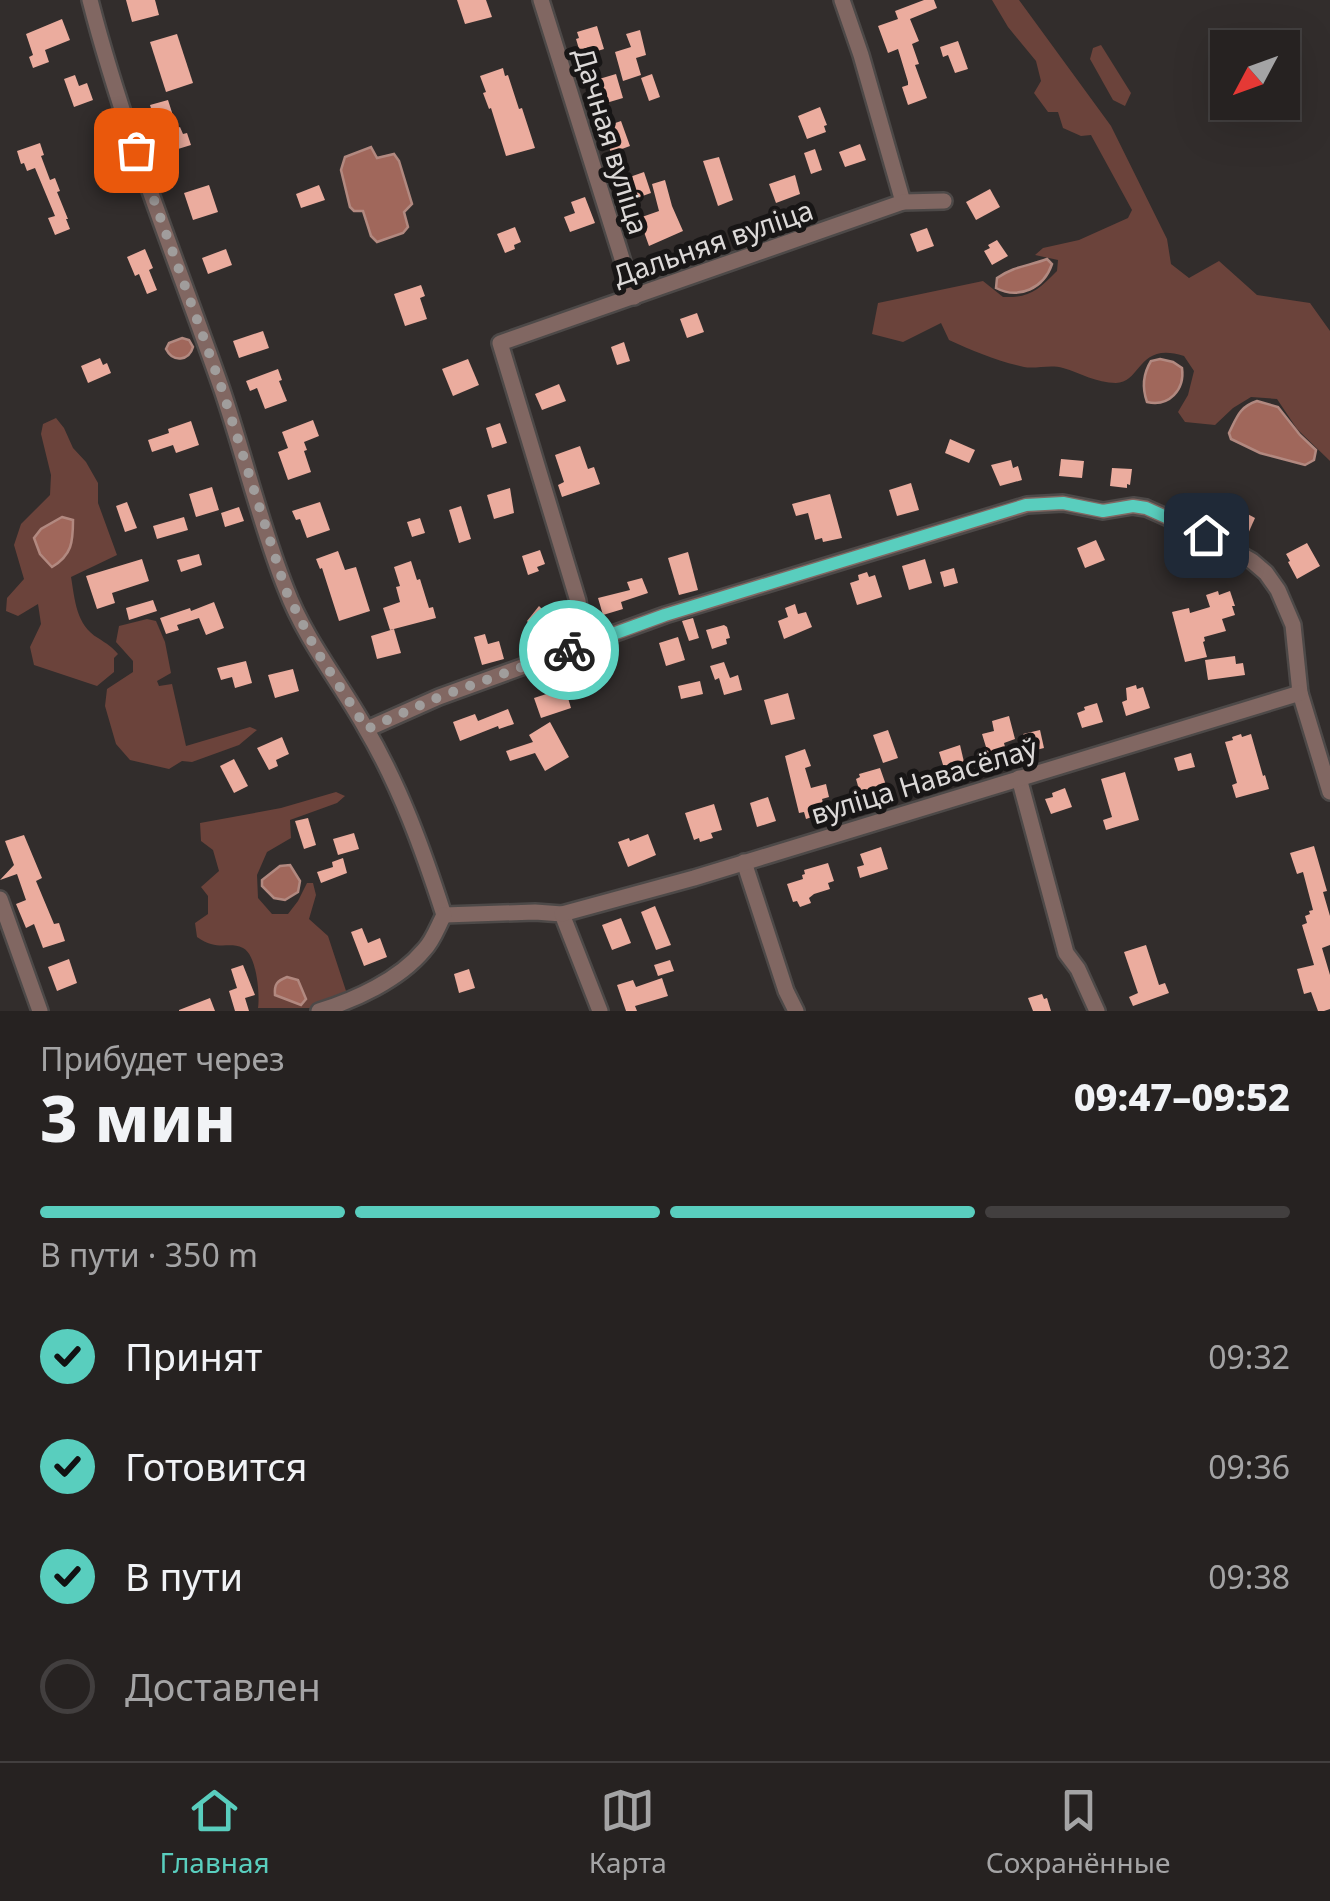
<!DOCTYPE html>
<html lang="ru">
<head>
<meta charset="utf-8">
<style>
  body { margin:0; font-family:"Noto Sans",sans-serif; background:#2e2a2a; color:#f1f3f6; height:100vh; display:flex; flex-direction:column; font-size:38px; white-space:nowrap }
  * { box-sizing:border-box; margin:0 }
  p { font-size:32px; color:#a4a4a5 }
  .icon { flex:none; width:55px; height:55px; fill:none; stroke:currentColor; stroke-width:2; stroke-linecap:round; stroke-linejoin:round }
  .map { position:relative; height:1011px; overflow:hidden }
  .side { display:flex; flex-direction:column; background:#262221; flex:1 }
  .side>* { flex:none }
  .needle { width:65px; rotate:229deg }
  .buttons { position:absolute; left:1210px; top:30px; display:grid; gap:20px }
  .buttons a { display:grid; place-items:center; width:90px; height:90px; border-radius:0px; background:#262221; box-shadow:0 10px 40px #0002,0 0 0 2px #423f3f; font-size:50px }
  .pin { position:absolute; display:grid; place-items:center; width:85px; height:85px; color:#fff; margin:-42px; border-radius:20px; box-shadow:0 5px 15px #0006 }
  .courier { position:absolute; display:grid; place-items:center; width:100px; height:100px; margin:-50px; border:8px solid #59cebe; border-radius:50%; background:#fff; color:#222; box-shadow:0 2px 12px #0007 }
  .overview em { font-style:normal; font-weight:800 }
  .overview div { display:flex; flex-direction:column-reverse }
  .overview { display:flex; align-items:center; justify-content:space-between; height:170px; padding:0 40px }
  h1 { font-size:65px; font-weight:800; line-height:75px }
  .bar { display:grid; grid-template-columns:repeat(4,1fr); gap:15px 10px; align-content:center; height:120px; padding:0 40px }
  .bar i { height:12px; border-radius:8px; background:#423f3f }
  .bar .on { background:#59cebe }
  .bar p { grid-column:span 4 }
  ol { padding:0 40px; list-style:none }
  li { display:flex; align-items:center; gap:30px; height:110px }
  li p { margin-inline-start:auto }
  li .icon { padding:10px; border-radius:50%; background:#59cebe; color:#111; stroke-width:4 }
  li:last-child { color:#a4a4a5 }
  li i { width:55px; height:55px; border:5px solid #423f3f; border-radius:50% }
  .menu { display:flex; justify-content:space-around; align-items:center; height:140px; border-top:2px solid #423f3f; background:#262221; font-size:28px; color:#a4a4a5 }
  .menu a { display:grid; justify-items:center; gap:5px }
  .menu .on { color:#59cebe }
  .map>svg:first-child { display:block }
  .green { fill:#6b433b }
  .water { fill:#a0675b; stroke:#b28980; stroke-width:2.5 }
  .building { fill:#ebac9e }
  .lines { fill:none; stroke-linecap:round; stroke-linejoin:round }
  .minor-casing { stroke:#4d4948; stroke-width:20 }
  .minor { stroke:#816762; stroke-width:15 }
  .done { stroke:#a09d9c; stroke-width:10; stroke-dasharray:0 18 }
  .route { stroke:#59cebe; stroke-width:12 }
  .labels { text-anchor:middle; stroke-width:10; stroke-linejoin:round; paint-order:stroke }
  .street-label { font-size:28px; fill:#dcd9d8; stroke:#181616 }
</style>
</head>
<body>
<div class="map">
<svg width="1330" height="1011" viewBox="0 0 1330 1011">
  <rect width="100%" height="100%" fill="#322d2c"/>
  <g class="green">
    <path d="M 992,0 L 1019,0 L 1111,126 L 1167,239 L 1171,264 L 1189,278 L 1219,261 L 1257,295 L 1310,303 L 1330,331 L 1330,461 L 1297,429 L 1277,399 L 1251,397 L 1233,408 L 1215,425 L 1185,422 L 1178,412 L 1188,395 L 1194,371 L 1184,356 C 1138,341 1142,382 1116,383 C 1096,383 1081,373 1063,368 C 1051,364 1036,369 1024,367 C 997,361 973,351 949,340 L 941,323 L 903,342 L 872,334 L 878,303 L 983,281 L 1003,297 C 1030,298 1038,290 1057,271 L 1058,260 L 1035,255 L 1043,248 L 1079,240 L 1128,218 L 1132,210 L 1091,135 L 1081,136 L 1063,128 L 1058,112 L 1048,112 L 1034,93 L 1041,81 L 1036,61 L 1008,27 Z"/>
    <polygon points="1101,45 1131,93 1125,106 1113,100 1090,59 1093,48"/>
    <path d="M 56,418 L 64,428 L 73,448 L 86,462 L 98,483 L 98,503 L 117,555 L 71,577 C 75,600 76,625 98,638 C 107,644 111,646 118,654 L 114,658 L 114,672 L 97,686 L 34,665 L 30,647 L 41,624 L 38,604 L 18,616 L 6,611 L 7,598 L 24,579 L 14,545 L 21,524 L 50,495 L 51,475 L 41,434 L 43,424 Z"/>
    <polygon points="147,619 156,621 165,642 171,673 157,681 159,686 172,684 186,746 250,727 257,730 239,745 192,762 182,761 169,769 130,760 116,744 105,706 107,689 133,672 133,661 116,642 119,626"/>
    <path d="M 336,792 L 345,796 L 337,803 L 290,820 L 291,838 L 267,852 L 257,875 L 258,898 L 272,914 L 288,914 L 298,901 L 307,883 L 313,883 L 316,895 L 309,919 L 328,936 L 348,997 L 319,1008 L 258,1008 C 260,995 257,955 243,948 C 228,941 218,952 197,937 L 195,923 L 208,914 L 208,896 L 201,887 L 219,871 L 213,850 L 201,841 L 200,823 L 281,808 Z"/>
  </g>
  <g class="water">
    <polygon points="371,147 377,158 394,154 399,161 412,204 404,212 408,227 403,233 377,242 371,236 363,211 354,211 350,207 341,170 345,157"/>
    <path d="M 1047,259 L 1052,264 C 1044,288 1019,300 996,288 L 997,278 C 1014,266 1029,266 1047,259 Z"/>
    <path d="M 182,338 L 189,340 L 193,347 C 189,361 173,363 166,349 L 169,343 Z"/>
    <path d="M 1160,359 L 1173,362 L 1182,368 C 1185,390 1169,407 1147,402 C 1142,388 1143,374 1151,361 Z"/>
    <path d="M 1257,401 L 1278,407 L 1300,435 L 1316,450 L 1314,460 L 1305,465 L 1260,453 L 1231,439 L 1229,433 C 1237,417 1239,407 1257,401 Z"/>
    <path d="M 62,517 L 73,520 C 73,542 72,555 52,567 L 40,554 L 34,538 L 41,529 Z"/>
    <polygon points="290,865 300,881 298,892 285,900 274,898 262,886 262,880 280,866"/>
    <path d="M 287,977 L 298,980 L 306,999 L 301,1005 L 275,995 C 274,984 277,981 287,977 Z"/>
  </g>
  <g class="building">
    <polygon points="126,0 155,0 159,15 132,22"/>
    <polygon points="457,0 486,0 492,17 465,24"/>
    <polygon points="924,0 934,0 937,8 910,19 919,41 912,44 919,64 915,65 927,98 908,105 902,87 908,85 908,82 898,49 888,53 878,26 898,19 895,11"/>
    <polygon points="62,19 70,40 45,50 49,62 33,68 29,57 33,55 26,34"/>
    <polygon points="597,26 604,49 581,56 576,39 579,38 577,32"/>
    <polygon points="640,30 646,55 636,58 641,75 623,81 615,52 631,47 626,34"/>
    <polygon points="177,34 193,83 166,92 150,42"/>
    <polygon points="958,41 968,69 955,73 948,55 943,57 940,47"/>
    <polygon points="503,68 505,76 508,75 519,109 522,108 535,148 506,156 491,108 489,109 483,93 486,92 480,76"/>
    <polygon points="616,74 623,98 596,106 589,82"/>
    <polygon points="652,74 660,97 649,101 641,78"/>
    <polygon points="75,75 79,86 87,83 93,100 74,107 64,79"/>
    <polygon points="168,100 177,128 180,127 183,134 187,133 191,145 165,153 150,105"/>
    <polygon points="820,107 827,125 824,126 826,132 807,139 798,116"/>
    <polygon points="621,121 630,146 611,153 609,147 606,148 601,128"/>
    <polygon points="40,143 44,155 41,156 50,180 55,178 60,191 57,192 68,219 66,219 70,229 55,235 48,218 55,216 35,168 27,171 24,163 21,164 17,151"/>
    <polygon points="860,144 866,160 845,167 839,152"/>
    <polygon points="815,149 822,170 811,174 804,153"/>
    <polygon points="719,157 733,200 718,206 703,161"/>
    <polygon points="644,172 651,193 631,200 624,179"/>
    <polygon points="795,175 800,194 776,203 769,184"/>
    <polygon points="665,180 672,206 683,231 649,246 639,218 659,211 652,184"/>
    <polygon points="209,185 218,212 193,220 184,193"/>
    <polygon points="319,185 325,200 301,208 296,194"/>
    <polygon points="990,189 1000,207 976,220 966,202"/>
    <polygon points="585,197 595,223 570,232 564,217 575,213 571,202"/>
    <polygon points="515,227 521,242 514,245 515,249 505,253 497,234"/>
    <polygon points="927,228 934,246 917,252 910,234"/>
    <polygon points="997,240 1008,256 992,265 984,251 990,248 988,245"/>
    <polygon points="145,249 153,268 149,270 157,290 147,294 139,274 135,276 127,257"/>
    <polygon points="226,249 232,265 208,274 202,258"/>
    <polygon points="421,285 425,296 420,298 427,319 405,326 394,294"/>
    <polygon points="697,313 704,332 687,338 680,319"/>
    <polygon points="263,331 269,348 239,358 233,341"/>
    <polygon points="624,342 630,361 617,365 611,347"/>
    <polygon points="100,358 103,365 107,363 111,373 88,383 81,366"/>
    <polygon points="468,359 479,385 453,396 442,369"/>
    <polygon points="278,369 282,380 279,381 287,401 265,409 257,388 250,391 246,381"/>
    <polygon points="559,384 566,401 542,410 535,394"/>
    <polygon points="313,420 319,436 304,442 307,450 304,451 311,472 288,480 278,452 288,448 282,432"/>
    <polygon points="191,421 199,445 176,453 173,445 152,452 148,440 169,433 168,429"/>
    <polygon points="500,423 507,443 492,448 486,428"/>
    <polygon points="950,439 975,450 969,463 945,453"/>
    <polygon points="580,446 588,469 594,467 600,484 562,497 558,485 564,482 555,455"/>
    <polygon points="1061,459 1084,461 1082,478 1059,476"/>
    <polygon points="1011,460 1013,468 1018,466 1022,480 1000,486 991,465"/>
    <polygon points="1112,468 1132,469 1130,485 1127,484 1127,488 1110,486"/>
    <polygon points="911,483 919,510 897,516 889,490"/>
    <polygon points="212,487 219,510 196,517 189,494"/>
    <polygon points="510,488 514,513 494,519 487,495"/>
    <polygon points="830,494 842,538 823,542 822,538 815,540 808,513 796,516 792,504"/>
    <polygon points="127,502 137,528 125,532 116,506"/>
    <polygon points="320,502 330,530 307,538 300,519 296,520 292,511"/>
    <polygon points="461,506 471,539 459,543 449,510"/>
    <polygon points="239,507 244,521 225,527 221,513"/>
    <polygon points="1242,511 1255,518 1247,536 1231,528"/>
    <polygon points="184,517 188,530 157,539 153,526"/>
    <polygon points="420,518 425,533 412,537 407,522"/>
    <polygon points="1096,540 1105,560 1085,568 1077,548"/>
    <polygon points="1307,543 1320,566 1297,579 1288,562 1290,561 1286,554"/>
    <polygon points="540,550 545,564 537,567 539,571 528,575 522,556"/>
    <polygon points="338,551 345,570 356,567 370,611 339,621 322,568 320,569 316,559"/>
    <polygon points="688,552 698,590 679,595 668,558"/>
    <polygon points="199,554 202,565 181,572 177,560"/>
    <polygon points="142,559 149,581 112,593 115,603 97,609 86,576"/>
    <polygon points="925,559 932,583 909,590 902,566"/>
    <polygon points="411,561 417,580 420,579 429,608 433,607 436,618 390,630 383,608 400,602 396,587 400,586 394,567"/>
    <polygon points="954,568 958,583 944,587 940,572"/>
    <polygon points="867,572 869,577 875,575 882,597 857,605 850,583 859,580 858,575"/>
    <polygon points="642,578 648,593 621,602 623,609 603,615 598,598 630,590 627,582"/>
    <polygon points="1218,591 1219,595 1230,591 1235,606 1232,606 1235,615 1222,619 1226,631 1204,637 1205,641 1203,642 1207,657 1185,662 1172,612 1189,608 1190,613 1210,607 1206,595"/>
    <polygon points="153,600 157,611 129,620 126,608"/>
    <polygon points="214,602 224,628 206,635 199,618 177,625 179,630 166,634 160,618 190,608 191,611"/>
    <polygon points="795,604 798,614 806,612 812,627 784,639 778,621 788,617 785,608"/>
    <polygon points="539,606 543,610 547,607 559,618 541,636 527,621"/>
    <polygon points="693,618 699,638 689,641 682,621"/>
    <polygon points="724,625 727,627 730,638 726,639 727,644 712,649 706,630"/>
    <polygon points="394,629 401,653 377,659 371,636"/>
    <polygon points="485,634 488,644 499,641 504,659 482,665 474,637"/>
    <polygon points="678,637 685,660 666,666 659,643"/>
    <polygon points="1235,656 1236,664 1243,663 1245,675 1208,680 1205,660"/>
    <polygon points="246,661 252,683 235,688 232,677 221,680 217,668"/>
    <polygon points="724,662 730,678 738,675 742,690 724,695 719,678 715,680 710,666"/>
    <polygon points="293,669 299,691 275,698 268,675"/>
    <polygon points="700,681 703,694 681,699 678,686"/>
    <polygon points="1136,685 1137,689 1143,687 1150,708 1126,716 1122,702 1127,700 1126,688"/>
    <polygon points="565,688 571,708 541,718 534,698"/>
    <polygon points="788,693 795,719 771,725 764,700"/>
    <polygon points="1097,703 1103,722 1082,728 1077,713 1085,710 1084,707"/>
    <polygon points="508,709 514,724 499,729 498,726 460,741 453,722 475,714 478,721"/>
    <polygon points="1009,716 1015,739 1004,743 1007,755 990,760 982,734 994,731 992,721"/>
    <polygon points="550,722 569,757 545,771 535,753 510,761 506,751 533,742 529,735"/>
    <polygon points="888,730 898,758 883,763 873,735"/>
    <polygon points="1040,730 1044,748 1028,752 1023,734"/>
    <polygon points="1241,734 1242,737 1251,734 1263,776 1265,775 1269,789 1236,798 1232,785 1237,783 1225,742 1233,740 1232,737"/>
    <polygon points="282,737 289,754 276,760 278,766 269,770 257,748"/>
    <polygon points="960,745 964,762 944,768 939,752"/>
    <polygon points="805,749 811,766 805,768 811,788 826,784 829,797 822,799 824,806 816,808 818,815 806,819 804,812 799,813 785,756"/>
    <polygon points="1191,753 1195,767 1178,771 1174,758"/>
    <polygon points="234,759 248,786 234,793 220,766"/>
    <polygon points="880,768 886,785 860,793 856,779 860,777 859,774"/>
    <polygon points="1125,772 1139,820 1106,830 1103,820 1112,817 1101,779"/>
    <polygon points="1065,788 1072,807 1051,814 1045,799 1053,797 1052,793"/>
    <polygon points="768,797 776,821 757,827 750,803"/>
    <polygon points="714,804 722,830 711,833 713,838 700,842 699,838 694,840 685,813"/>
    <polygon points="308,818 316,845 304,849 295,821"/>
    <polygon points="354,833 359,849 338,855 333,839"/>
    <polygon points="648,834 656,855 628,867 618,842 629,838 630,841"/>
    <polygon points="24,835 42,878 36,881 54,924 59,923 65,941 43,948 34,924 26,928 16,904 26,900 17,874 0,880 14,865 5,841"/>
    <polygon points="1314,846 1327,891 1323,892 1330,916 1330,945 1322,948 1330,975 1330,1009 1324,1011 1318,1011 1311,992 1304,994 1297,969 1314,965 1302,925 1307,923 1305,916 1310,914 1309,911 1313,910 1303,872 1297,874 1290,853"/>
    <polygon points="881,847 888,869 860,878 857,867 864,865 860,854"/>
    <polygon points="343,858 347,873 321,883 317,872 333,867 332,862"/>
    <polygon points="828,863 834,881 828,883 830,889 814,894 809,898 811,903 800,907 797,901 793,902 787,884 803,879 802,875 805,874 804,870"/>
    <polygon points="655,906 671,945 656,950 641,912"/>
    <polygon points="621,918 631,943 612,950 602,925"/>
    <polygon points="362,928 368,943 380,938 387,957 364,966 351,932"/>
    <polygon points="1146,945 1159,985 1165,983 1169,993 1133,1006 1129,997 1138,993 1124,952"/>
    <polygon points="69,959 77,983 57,991 48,967"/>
    <polygon points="670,960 674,971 658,976 654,965"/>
    <polygon points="243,965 255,995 245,998 249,1011 235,1011 229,991 237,988 231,969"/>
    <polygon points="469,969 475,988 459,993 454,974"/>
    <polygon points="662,978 668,996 635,1006 637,1011 626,1011 617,985 633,980 636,987"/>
    <polygon points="1042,994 1044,999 1047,998 1051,1011 1033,1011 1028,998"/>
    <polygon points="210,998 215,1011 179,1011 179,1010"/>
  </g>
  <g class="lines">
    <defs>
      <g id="minor">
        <path d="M 90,0 C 124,132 176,259 221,387 C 244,454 260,524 286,589 C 305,639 339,681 365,727 C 400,786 423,850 444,915 L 535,912 L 562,914 L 600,1011"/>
        <polyline points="541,0 634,297"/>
        <polyline points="842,0 861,55 903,202"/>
        <polyline points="585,645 578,601 500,343 903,202 944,201"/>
        <polyline points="367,729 439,697 665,615 1027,505 1063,503 1103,511 1133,506 1146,508 1206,535 1252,561 1266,573 1278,590 1293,625 1300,693 1330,792"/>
        <polyline points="1019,778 1066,953 1078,969 1097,1011"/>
        <polyline points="744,862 786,991 796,1011"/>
        <polyline points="0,899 40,1011"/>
        <polyline points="562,914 694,878 1300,693"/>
        <path d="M 319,1011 C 355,1000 399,980 424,950 C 433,941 438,926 444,915"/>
      </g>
    </defs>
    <use href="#minor" class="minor-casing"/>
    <use href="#minor" class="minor"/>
  </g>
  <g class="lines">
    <polyline class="done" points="136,150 222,389 286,591 316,650 367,729 439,697 569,650"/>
    <polyline class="route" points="569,650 665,615 1026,505 1063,503 1103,511 1133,506 1146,508 1206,535"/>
  </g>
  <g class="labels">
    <g class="street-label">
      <text transform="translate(611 141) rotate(73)" y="10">Дачная вуліца</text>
      <text transform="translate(713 243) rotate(-19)" y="10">Дальняя вуліца</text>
      <text transform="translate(924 781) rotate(-17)" y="10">вуліца Навасёлаў</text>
    </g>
  </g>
</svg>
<div class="buttons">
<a><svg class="needle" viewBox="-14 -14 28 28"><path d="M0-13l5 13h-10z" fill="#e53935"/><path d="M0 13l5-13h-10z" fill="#a4a4a5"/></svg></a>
</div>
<div class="pin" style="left:136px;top:150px;background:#ea580c"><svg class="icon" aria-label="bag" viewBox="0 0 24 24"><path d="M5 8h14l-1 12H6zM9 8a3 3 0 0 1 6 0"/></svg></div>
<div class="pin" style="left:1206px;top:535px;background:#1f2937"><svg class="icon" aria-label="home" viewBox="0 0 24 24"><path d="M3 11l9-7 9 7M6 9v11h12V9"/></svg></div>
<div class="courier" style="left:569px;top:650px"><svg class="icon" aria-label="bike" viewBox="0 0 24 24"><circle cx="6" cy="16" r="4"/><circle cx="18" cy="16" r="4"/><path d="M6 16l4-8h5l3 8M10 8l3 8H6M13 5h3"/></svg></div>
</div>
<section class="side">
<div class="overview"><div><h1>3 мин</h1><p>Прибудет через</p></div><em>09:47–09:52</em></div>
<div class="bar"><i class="on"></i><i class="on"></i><i class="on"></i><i></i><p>В пути · 350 m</p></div>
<ol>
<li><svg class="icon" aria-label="check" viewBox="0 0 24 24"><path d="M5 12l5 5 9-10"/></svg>Принят<p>09:32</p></li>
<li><svg class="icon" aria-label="check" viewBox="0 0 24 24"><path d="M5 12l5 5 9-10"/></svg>Готовится<p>09:36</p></li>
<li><svg class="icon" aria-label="check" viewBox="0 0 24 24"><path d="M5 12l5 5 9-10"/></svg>В пути<p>09:38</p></li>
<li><i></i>Доставлен</li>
</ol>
</section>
<nav class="menu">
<a class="on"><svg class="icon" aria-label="home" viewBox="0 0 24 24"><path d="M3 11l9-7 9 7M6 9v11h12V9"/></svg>Главная</a>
<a><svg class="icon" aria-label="map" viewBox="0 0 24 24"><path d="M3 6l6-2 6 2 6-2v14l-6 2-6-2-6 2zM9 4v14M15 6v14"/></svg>Карта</a>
<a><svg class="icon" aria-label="saved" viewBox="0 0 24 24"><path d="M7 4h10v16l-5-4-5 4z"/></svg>Сохранённые</a>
</nav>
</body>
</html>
